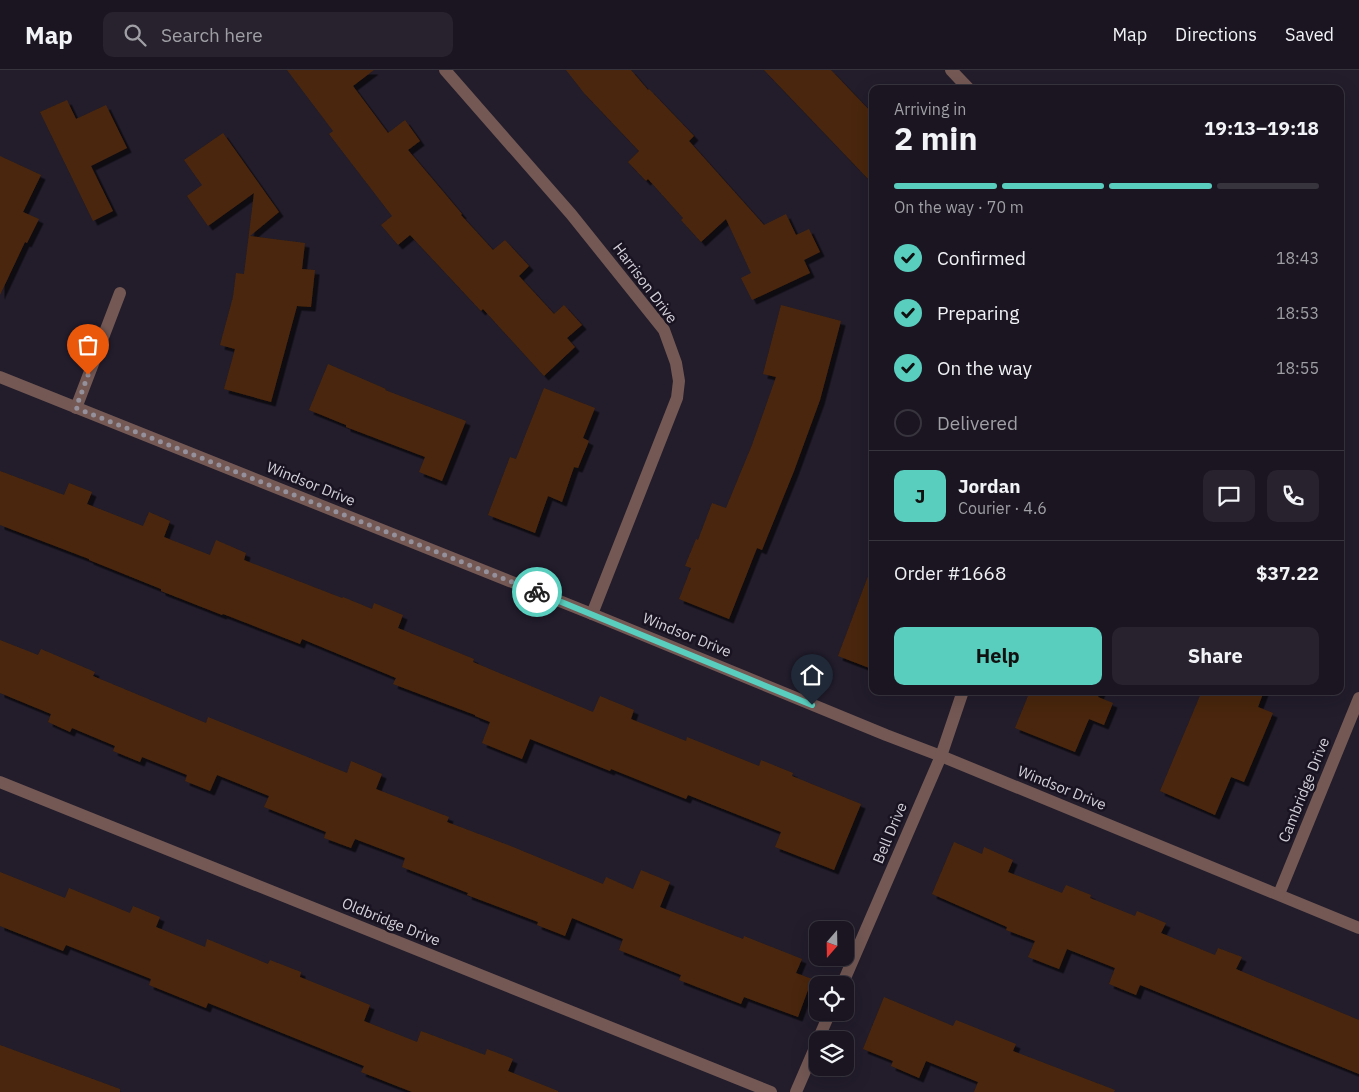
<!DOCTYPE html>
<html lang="en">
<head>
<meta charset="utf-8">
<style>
  body { margin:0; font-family:"IBM Plex Sans",sans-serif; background:#27222d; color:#f1f3f6; height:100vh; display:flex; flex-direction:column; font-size:19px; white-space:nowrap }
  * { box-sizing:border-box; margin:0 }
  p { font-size:16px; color:#9f9fa5 }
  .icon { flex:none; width:28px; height:28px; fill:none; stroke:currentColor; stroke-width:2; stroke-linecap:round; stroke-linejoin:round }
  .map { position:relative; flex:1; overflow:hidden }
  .drawer { position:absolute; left:869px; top:15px; width:475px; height:610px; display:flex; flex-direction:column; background:#1a1520; border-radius:10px; box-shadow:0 5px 20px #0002,0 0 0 1px #38343e }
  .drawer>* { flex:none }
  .needle { width:32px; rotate:200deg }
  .fabs { position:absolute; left:809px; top:851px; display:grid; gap:10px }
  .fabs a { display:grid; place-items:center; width:45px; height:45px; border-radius:10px; background:#1a1520; box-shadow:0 5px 20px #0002,0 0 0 1px #38343e; font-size:25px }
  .pin { position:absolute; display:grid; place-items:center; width:42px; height:42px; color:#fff; margin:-51px -21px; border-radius:50% 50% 50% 0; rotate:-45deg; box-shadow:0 0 5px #0007 }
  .pin .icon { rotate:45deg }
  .courier { position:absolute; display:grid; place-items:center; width:50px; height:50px; margin:-25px; border:4px solid #59cebe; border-radius:50%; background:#fff; color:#222; box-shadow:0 1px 6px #0007 }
  .overview em { font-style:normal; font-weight:700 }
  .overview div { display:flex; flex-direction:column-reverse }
  .overview { display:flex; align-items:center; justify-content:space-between; height:85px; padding:0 25px }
  h1 { font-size:32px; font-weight:700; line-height:38px }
  .bar { display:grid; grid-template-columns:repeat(4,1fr); gap:8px 5px; align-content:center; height:60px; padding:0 25px }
  .bar i { height:6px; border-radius:4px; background:#38343e }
  .bar .active { background:#59cebe }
  .bar p { grid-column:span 4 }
  .line { display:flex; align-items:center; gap:12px; padding:0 25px; border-top:1px solid #38343e }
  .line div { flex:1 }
  .round { display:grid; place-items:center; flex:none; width:52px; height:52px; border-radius:10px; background:#27222d }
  ol { padding:0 25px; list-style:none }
  li { display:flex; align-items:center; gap:15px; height:55px }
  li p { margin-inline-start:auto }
  li .icon { padding:5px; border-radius:50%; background:#59cebe; color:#111; stroke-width:4 }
  li:last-child { color:#9f9fa5 }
  li i { width:28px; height:28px; border:2px solid #38343e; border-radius:50% }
  .cta { display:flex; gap:10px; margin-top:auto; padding:10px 25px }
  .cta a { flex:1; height:58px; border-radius:10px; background:#59cebe; color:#111; font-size:20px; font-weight:700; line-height:58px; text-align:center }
  .cta a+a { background:#27222d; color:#f1f3f6 }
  header { display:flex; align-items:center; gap:30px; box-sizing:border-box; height:70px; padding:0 25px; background:#1a1520; border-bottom:1px solid #38343e }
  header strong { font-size:24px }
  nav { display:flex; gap:28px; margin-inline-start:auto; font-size:18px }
  .search { width:350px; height:45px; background:#27222d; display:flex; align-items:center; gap:12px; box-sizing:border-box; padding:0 18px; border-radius:10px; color:#9f9fa5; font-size:19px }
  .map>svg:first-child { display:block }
  .building { fill:#49270a; filter:url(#shadow) }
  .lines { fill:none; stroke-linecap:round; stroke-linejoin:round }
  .minor { stroke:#735854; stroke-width:12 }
  .done { stroke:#95919c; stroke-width:5; stroke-dasharray:0 9 }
  .route { stroke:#59cebe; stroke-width:6 }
  .labels { text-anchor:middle; stroke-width:5; stroke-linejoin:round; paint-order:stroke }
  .street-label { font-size:15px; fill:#d3d0d9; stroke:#191321 }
</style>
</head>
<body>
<header>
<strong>Map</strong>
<div class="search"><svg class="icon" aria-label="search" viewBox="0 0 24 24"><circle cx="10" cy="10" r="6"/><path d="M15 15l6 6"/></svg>Search here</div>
<nav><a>Map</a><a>Directions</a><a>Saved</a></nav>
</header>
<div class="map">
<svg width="1359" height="1022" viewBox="0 0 1359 1022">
  <defs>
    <filter id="shadow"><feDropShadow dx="4.5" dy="4.5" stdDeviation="0" flood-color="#0009"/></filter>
  </defs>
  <rect width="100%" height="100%" fill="#221c2b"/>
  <g class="building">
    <polygon points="287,0 374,0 353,16 388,63 405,50 420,71 408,80 462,144 461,145 493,180 505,170 529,196 519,206 554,244 564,235 582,255 567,268 575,277 544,306 483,239 481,241 410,165 398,175 381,155 392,146 329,64 333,61"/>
    <polygon points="566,0 631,0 648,20 649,19 694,66 689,71 764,155 786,144 796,165 809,159 820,182 804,190 810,203 752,230 741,208 751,203 726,149 701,172 681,150 683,148 648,109 646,111 628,92 639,81 584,23"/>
    <polygon points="764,0 831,0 872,43 872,113"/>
    <polygon points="67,30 76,49 106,35 127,78 91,96 113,141 93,151 40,42"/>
    <polygon points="223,63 279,142 250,166 305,173 302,199 315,200 311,237 297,236 271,332 224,319 235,279 220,275 233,227 236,203 244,204 254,123 208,156 187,126 202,115 184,90"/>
    <polygon points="0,86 41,105 23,142 39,149 27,173 25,172 0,225"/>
    <polygon points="781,235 841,251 820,330 794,401 762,480 757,478 729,549 679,529 691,498 685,496 696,469 698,470 712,433 726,438 752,375 776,307 763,304"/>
    <polygon points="328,294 386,319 385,320 466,351 442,411 419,402 425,387 346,357 346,355 309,340"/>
    <polygon points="544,318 595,338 583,368 589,371 578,398 574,397 562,432 548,426 535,463 488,445 510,387 516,389"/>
    <polygon points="0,401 64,425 69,413 92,422 87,434 143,456 149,442 170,451 164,467 210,485 216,470 246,483 244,490 342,528 343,527 372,539 374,533 403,545 398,558 474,589 473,592 593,642 600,626 634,640 631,649 686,671 687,667 759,696 761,690 793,703 792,706 861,734 834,800 775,777 781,762 688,725 686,729 611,699 610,701 530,669 522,689 482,673 490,652 475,646 475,645 393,614 396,608 302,569 300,574 223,544 222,545 161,521 161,519 89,490 89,489 0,455"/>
    <polygon points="870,501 872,501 872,599 838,586"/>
    <polygon points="0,570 38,585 41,579 95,602 93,606 206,653 208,647 347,703 351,691 382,704 376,719 449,747 447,752 513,777 603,814 606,807 633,819 641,800 670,812 660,837 743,869 744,866 802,889 796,903 812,909 798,947 744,927 741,934 679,910 681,905 619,880 623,869 572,848 565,866 537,855 538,852 467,825 468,823 402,797 405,788 355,769 351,778 324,768 326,762 264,737 269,726 217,705 210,721 185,711 187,705 142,687 140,692 113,681 115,676 72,658 70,662 48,652 51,644 0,623"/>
    <polygon points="1030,621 1101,621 1098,627 1113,633 1104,655 1089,649 1075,682 1015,658"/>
    <polygon points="1202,621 1264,621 1258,637 1273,643 1244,712 1231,707 1215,745 1160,721"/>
    <polygon points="954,772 982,784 984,777 1013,790 1008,802 1062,823 1066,815 1091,825 1090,828 1135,846 1137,841 1166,853 1161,863 1215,885 1218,878 1242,887 1236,899 1359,950 1359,1004 1140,915 1136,925 1109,914 1115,898 1067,879 1059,899 1028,887 1035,871 1006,860 1007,857 932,824"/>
    <polygon points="0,802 65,828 69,818 130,843 133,836 160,847 156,857 205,877 207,869 268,894 270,890 301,902 300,907 370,935 364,951 417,972 421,961 485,985 487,979 513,989 508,1001 558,1021 558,1022 412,1022 361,1002 364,996 208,933 206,938 149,915 151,909 66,875 63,881 0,856"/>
    <polygon points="884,927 953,956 956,950 1016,974 1013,981 1115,1020 1114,1022 974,1022 978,1012 926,991 919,1008 891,996 893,991 863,979"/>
    <polygon points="0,975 120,1019 120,1022 0,1022"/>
  </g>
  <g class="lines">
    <g class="minor">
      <polyline points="445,0 571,144 664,260 676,293 679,311 677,328 592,544"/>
      <polyline points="951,0 969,19"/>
      <polyline points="0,307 592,544 886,665 941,686 1359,858"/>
      <polyline points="76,338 120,223"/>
      <polyline points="0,712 771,1022"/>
      <polyline points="1279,824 1359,628"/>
      <polyline points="842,915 941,686 963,621"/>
      <polyline points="818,970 830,942"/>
      <polyline points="796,1022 818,971"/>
    </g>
  </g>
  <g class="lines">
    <polyline class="done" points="88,305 76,338 537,522"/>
    <polyline class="route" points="537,522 812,635"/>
  </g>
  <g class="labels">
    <g class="street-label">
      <text transform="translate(645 213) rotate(53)" y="5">Harrison Drive</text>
      <text transform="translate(311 414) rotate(22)" y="5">Windsor Drive</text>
      <text transform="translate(687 565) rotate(22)" y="5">Windsor Drive</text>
      <text transform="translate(1062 718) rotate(22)" y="5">Windsor Drive</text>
      <text transform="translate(1304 720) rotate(-68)" y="5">Cambridge Drive</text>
      <text transform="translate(890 763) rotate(-67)" y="5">Bell Drive</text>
      <text transform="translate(391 852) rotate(22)" y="5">Oldbridge Drive</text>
    </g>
  </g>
</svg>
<div class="fabs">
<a><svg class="needle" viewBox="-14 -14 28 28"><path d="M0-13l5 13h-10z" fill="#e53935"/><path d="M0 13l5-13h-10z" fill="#9f9fa5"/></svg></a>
<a><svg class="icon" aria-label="locate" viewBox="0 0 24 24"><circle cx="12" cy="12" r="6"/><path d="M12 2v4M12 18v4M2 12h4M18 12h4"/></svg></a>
<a><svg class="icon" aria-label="layers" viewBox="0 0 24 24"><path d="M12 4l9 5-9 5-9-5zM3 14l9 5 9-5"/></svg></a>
</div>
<div class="pin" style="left:88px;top:305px;background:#ea580c"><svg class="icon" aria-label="bag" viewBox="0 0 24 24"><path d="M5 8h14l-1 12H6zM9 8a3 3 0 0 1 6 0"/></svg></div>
<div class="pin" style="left:812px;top:635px;background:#1f2937"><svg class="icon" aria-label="home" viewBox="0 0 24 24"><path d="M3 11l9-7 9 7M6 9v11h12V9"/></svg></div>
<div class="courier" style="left:537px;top:522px"><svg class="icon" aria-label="bike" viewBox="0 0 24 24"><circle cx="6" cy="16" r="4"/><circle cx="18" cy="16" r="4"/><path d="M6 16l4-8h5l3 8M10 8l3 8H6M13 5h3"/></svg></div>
<section class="drawer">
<div class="overview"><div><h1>2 min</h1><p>Arriving in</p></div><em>19:13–19:18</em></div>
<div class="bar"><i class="active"></i><i class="active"></i><i class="active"></i><i></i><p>On the way · 70 m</p></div>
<ol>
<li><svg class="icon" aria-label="check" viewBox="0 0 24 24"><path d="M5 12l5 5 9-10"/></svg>Confirmed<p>18:43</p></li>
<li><svg class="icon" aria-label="check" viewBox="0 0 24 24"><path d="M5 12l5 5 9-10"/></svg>Preparing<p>18:53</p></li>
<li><svg class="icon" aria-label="check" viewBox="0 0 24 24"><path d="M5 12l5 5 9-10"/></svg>On the way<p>18:55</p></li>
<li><i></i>Delivered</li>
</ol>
<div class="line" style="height:90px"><b class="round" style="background:#59cebe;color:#111">J</b><div><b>Jordan</b><p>Courier · 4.6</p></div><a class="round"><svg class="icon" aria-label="chat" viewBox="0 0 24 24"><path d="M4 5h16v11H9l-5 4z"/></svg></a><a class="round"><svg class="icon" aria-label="phone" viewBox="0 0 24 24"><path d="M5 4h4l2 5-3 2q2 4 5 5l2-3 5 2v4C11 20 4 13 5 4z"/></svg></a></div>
<div class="line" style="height:65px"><div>Order #1668</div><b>$37.22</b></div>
<div class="cta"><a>Help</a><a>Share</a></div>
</section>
</div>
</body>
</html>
